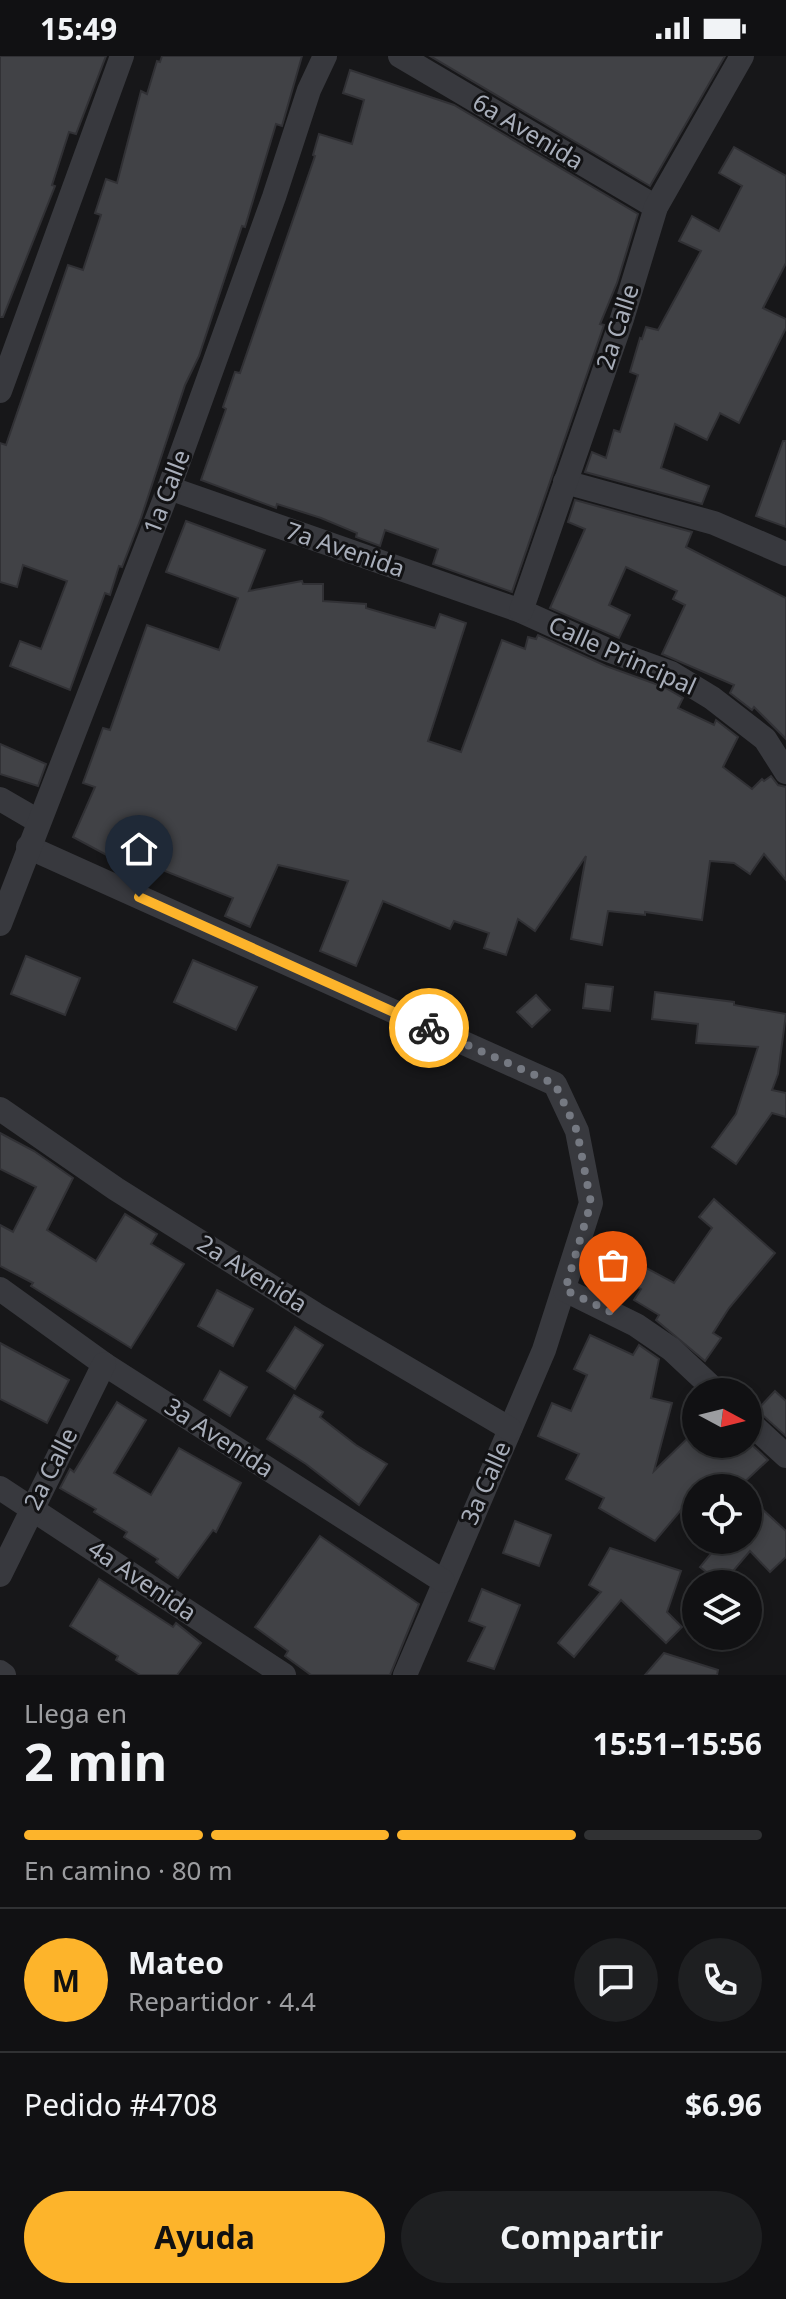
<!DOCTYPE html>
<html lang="es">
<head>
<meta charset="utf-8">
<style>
  body { margin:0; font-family:"Noto Sans",sans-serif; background:#1e1f21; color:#f1f3f6; height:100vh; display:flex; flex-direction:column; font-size:30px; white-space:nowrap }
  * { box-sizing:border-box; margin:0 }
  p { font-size:26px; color:#9c9da0 }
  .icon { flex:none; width:44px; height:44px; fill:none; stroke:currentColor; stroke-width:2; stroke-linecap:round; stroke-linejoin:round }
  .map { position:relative; height:1619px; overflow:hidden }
  .side { display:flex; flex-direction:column; background:#111113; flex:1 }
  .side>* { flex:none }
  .needle { width:52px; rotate:97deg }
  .tools { position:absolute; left:682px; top:1322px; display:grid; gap:16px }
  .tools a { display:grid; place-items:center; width:80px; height:80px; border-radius:50%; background:#111113; box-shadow:0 4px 12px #0003,0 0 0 2px #303133; font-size:40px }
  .pin { position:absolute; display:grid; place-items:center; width:68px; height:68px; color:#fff; margin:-82px -34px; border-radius:50% 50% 50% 0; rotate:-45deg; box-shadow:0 0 8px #0007 }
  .pin .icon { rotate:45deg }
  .courier { position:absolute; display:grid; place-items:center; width:80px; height:80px; margin:-40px; border:6px solid #fdb42b; border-radius:50%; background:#fff; color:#222; box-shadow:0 2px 10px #0007 }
  .head em { font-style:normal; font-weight:700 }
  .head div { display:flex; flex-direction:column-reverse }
  .head { display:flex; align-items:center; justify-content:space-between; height:136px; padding:0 24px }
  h1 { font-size:52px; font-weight:700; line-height:60px }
  .bar { display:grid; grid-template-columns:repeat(4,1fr); gap:12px 8px; align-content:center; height:96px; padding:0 24px }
  .bar i { height:10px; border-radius:6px; background:#303133 }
  .bar .current { background:#fdb42b }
  .bar p { grid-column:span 4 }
  .line { display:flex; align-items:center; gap:20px; padding:0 24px; border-top:2px solid #303133 }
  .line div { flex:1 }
  .round { display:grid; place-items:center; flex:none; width:84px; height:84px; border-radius:42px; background:#1e1f21 }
  .cta { display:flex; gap:16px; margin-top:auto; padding:16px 24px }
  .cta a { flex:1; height:92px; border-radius:48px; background:#fdb42b; color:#111; font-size:32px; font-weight:700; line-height:92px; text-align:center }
  .cta a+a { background:#1e1f21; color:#f1f3f6 }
  .status { display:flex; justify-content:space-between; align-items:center; height:56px; padding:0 40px; background:#111113; direction:ltr }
  .status svg { height:22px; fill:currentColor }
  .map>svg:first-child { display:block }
  .building { fill:#414246; stroke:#313135; stroke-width:2 }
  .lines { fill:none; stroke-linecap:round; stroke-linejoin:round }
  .minor { stroke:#38393e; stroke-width:24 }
  .done { stroke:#757982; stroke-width:8; stroke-dasharray:0 14.4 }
  .route { stroke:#fdb42b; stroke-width:10 }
  .labels { text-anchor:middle; stroke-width:6; stroke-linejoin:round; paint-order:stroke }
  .street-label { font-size:24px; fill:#a8aeba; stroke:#121214 }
</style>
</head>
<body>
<div class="status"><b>15:49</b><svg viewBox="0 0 49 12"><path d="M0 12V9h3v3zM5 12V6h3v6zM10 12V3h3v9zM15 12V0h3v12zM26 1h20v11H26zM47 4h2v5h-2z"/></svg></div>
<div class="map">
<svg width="786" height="1619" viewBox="0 0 786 1619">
  <rect width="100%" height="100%" fill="#171719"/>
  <g class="building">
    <polygon points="0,0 106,0 76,78 69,76 52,129 55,130 3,261 0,261"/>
    <polygon points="162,0 302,0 282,70 276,68 245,171 242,170 199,300 185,329 141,462 122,511 119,510 110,539 105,537 70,634 10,610 20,585 41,593 67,525 23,509 17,531 0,526 0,387 6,389 68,209 83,214 101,159 95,157 106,123 117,127 141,35 147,38 157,5 160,6"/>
    <polygon points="430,0 725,0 650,130"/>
    <polygon points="350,14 454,49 638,158 617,227 600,268 604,269 512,536 433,508 438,493 385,474 380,490 356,481 357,477 321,462 277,448 276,452 201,424 226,353 223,351 235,316 240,317 315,100 313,99 319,78 352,88 364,44 343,37"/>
    <polygon points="734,91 786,120 786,207 763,252 786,263 786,272 739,367 720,357 707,384 675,368 661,412 709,430 702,448 585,416 592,396 606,402 614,374 620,376 638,319 630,316 640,282 642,283 646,271 658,274 701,195 679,185 692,160 719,175 742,130 719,117"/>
    <polygon points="783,385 786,385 786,471 756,460"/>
    <polygon points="575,444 692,476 686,491 786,542 786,683 754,651 752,654 730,637 734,629 662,598 685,549 673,543 677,535 626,511 609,549 630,559 619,582 550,552 585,473 568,466"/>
    <polygon points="186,465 265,494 249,535 302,525 303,528 323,528 323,545 366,548 366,552 435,572 440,558 466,567 428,685 461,696 502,584 525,593 528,581 536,583 538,579 606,610 664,631 683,642 678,652 714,669 716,664 738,681 723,711 752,733 762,723 764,725 771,720 778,729 786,731 786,824 764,798 750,818 734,807 710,805 702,864 645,856 645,859 608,855 602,889 571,883 586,800 535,875 518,863 506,899 484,892 489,877 454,865 450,873 383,845 356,910 320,895 348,825 278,809 250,871 225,860 233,842 145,807 140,817 73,781 95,731 83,727 103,672 110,674 147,569 219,594 238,542 166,516"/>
    <polygon points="0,688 46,708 38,730 0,718"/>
    <polygon points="26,900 80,922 65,959 11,938"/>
    <polygon points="193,904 257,931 236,974 174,946"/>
    <polygon points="586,928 613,931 610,955 583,952"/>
    <polygon points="655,936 734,946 734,949 786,958 778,1018 772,1034 786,1037 786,1061 772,1057 736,1108 712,1091 736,1058 758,991 696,987 698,968 652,963"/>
    <polygon points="536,939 550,954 532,971 517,956"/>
    <polygon points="0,1077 34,1095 73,1122 47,1174 96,1205 125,1158 157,1178 151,1188 184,1208 131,1292 31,1230 33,1227 0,1210 0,1169 13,1176 36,1131 0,1113"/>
    <polygon points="714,1143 775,1197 729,1252 713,1277 721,1282 705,1305 656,1264 659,1259 634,1244 641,1233 616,1219 626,1201 674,1227 712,1172 699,1161"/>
    <polygon points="217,1234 253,1253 233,1290 198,1270"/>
    <polygon points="295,1271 323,1289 295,1333 267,1315"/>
    <polygon points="590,1279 633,1299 639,1289 659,1303 651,1342 672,1347 654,1415 696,1374 696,1388 751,1388 768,1404 738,1432 696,1432 696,1458 686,1448 655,1485 599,1452 604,1442 566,1423 579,1398 538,1380 552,1347 571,1355 587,1319 574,1313"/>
    <polygon points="0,1287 69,1324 47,1367 0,1343"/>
    <polygon points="220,1315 247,1331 230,1360 204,1344"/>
    <polygon points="775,1335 786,1345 786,1380 757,1354"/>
    <polygon points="294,1339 323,1356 320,1361 356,1389 387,1408 359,1449 306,1408 267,1383"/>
    <polygon points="117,1346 146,1364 114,1417 151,1439 179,1392 241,1427 216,1476 213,1474 178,1522 156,1506 158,1503 124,1481 127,1476 94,1456 96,1453 60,1432 70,1413 74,1416"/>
    <polygon points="748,1440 786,1475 786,1501 770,1516 750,1495 722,1528 700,1511 722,1484 748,1484"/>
    <polygon points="515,1465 551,1479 539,1510 503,1497"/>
    <polygon points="320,1480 419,1548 390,1619 311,1619 285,1600 288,1595 255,1571"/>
    <polygon points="610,1492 681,1515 667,1556 682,1571 666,1587 621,1544 574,1601 558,1587 601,1536 589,1529"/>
    <polygon points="99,1523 173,1571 176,1567 201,1587 177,1619 140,1619 116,1604 118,1600 70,1570"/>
    <polygon points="482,1533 520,1549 494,1613 468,1605 485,1571 469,1565"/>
    <polygon points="664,1597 718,1614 717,1619 645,1619"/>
  </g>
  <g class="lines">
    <g class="minor">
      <polyline points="400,0 656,151"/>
      <polyline points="0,335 122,0"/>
      <polyline points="565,426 714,467 786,498"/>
      <polyline points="169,432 521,555 605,593 671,617 712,642 765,683 786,716"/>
      <polyline points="521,555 622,263 656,151 742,0"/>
      <polyline points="0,743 38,765"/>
      <polyline points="28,791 555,1028 577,1075 591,1147 544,1294 405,1619"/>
      <polyline points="0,868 169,432 274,141 309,34 325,0"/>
      <polyline points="0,1053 116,1133 315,1258 510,1373"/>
      <polyline points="0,1233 104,1308 443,1525"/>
      <polyline points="565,1234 636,1269 671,1293 717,1336"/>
      <polyline points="748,1365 786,1400"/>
      <polyline points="0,1432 284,1619"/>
      <polyline points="0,1519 104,1308"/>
      <polyline points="0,1616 4,1619"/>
    </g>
  </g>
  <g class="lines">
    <polyline class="done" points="429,972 555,1028 577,1075 591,1147 565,1234 613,1257"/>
    <polyline class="route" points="139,841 429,972"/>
  </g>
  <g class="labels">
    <g class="street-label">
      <text transform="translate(528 76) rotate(31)" y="8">6a Avenida</text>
      <text transform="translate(618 271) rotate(-72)" y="8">2a Calle</text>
      <text transform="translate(167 436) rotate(-69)" y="8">1a Calle</text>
      <text transform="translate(345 494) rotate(19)" y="8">7a Avenida</text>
      <text transform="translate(622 600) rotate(24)" y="8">Calle Principal</text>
      <text transform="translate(252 1218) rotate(32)" y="8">2a Avenida</text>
      <text transform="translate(219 1382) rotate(33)" y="8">3a Avenida</text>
      <text transform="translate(51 1413) rotate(-63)" y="8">2a Calle</text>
      <text transform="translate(486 1427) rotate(-66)" y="8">3a Calle</text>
      <text transform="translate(142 1525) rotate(34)" y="8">4a Avenida</text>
    </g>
  </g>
</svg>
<div class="tools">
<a><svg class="needle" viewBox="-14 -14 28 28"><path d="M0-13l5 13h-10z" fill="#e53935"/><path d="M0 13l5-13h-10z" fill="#9c9da0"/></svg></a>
<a><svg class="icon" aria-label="locate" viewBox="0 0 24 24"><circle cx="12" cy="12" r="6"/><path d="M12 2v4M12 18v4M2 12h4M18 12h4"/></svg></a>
<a><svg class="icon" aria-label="layers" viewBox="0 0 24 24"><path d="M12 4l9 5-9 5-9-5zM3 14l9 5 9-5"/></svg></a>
</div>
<div class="pin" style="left:613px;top:1257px;background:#ea580c"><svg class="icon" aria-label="bag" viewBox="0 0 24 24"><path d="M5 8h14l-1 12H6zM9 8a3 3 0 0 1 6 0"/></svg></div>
<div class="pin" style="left:139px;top:841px;background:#1f2937"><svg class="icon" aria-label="home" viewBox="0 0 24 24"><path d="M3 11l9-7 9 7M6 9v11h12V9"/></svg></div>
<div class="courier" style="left:429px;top:972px"><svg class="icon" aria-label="bike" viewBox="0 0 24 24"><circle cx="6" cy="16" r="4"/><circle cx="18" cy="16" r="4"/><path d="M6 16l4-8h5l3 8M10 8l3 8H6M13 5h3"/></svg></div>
</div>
<section class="side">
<div class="head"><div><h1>2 min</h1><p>Llega en</p></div><em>15:51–15:56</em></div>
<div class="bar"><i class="current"></i><i class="current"></i><i class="current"></i><i></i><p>En camino · 80 m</p></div>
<div class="line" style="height:144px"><b class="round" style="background:#fdb42b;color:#111">M</b><div><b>Mateo</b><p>Repartidor · 4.4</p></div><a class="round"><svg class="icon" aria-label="chat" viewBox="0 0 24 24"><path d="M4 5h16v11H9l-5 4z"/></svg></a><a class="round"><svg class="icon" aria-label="phone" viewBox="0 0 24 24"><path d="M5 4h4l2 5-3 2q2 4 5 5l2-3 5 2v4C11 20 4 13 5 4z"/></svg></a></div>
<div class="line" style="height:104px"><div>Pedido #4708</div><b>$6.96</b></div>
<div class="cta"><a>Ayuda</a><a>Compartir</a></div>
</section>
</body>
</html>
